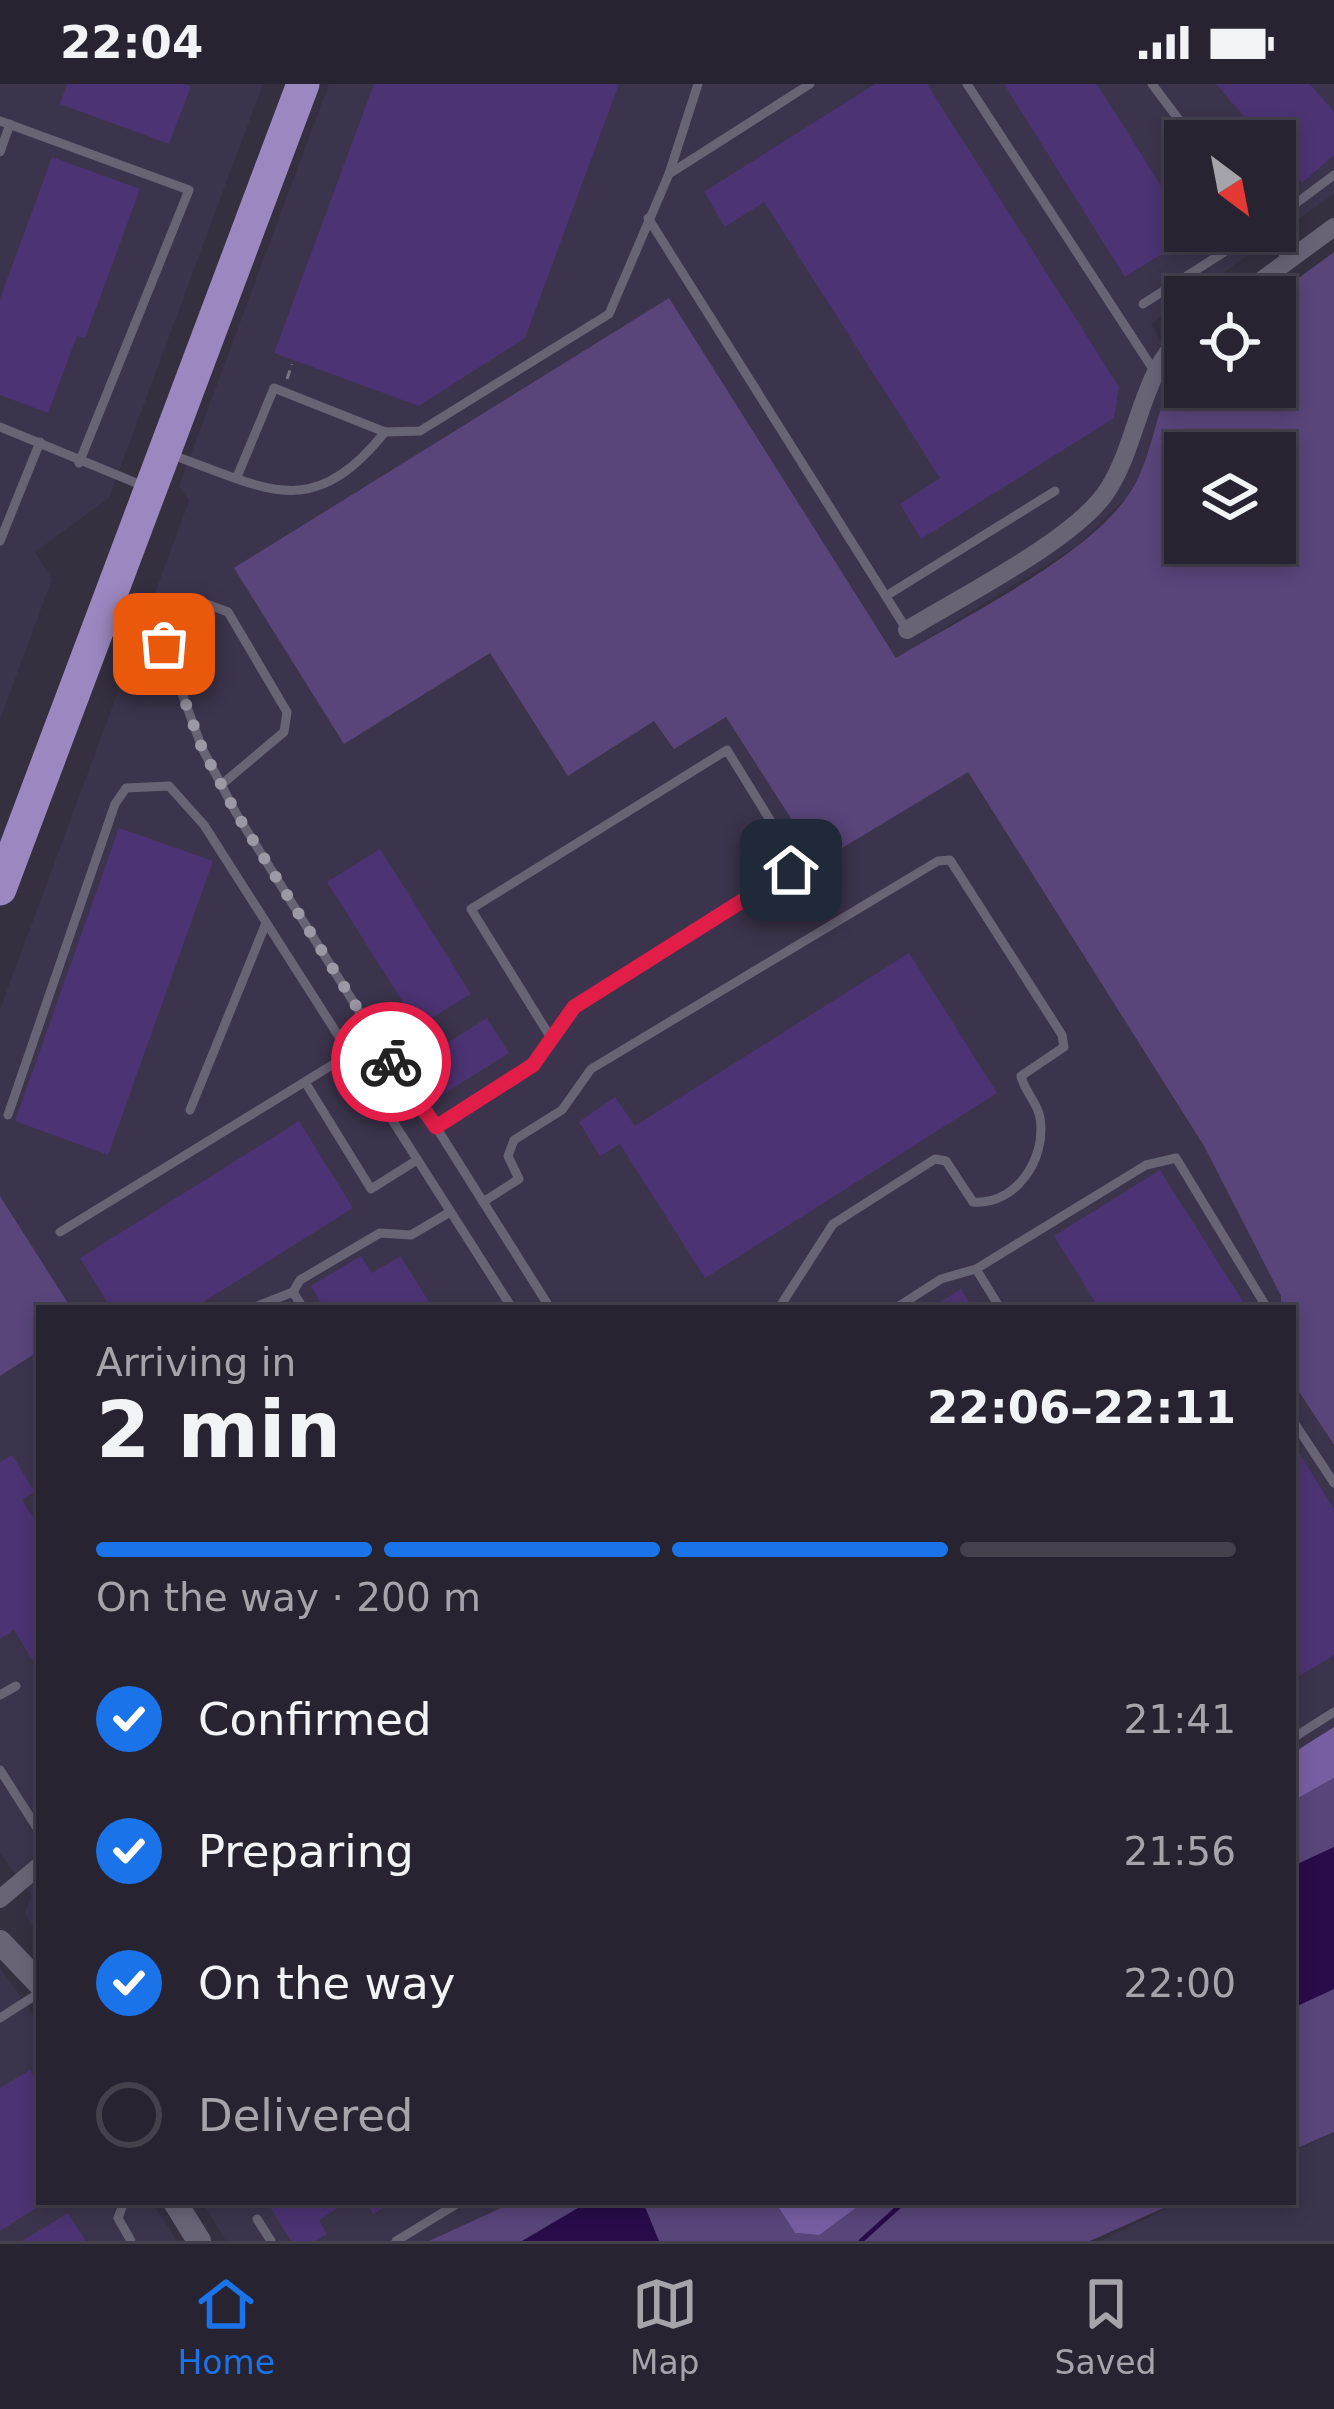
<!DOCTYPE html>
<html lang="en">
<head>
<meta charset="utf-8">
<style>
  body { margin:0; font-family:"DejaVu Sans",sans-serif; background:#342f3c; color:#f1f3f6; height:100vh; display:flex; flex-direction:column; font-size:45px; white-space:nowrap }
  * { box-sizing:border-box; margin:0 }
  p { font-size:39px; color:#a5a4ab }
  .icon { flex:none; width:66px; height:66px; fill:none; stroke:currentColor; stroke-width:2; stroke-linecap:round; stroke-linejoin:round }
  .map { position:relative; flex:1; overflow:hidden }
  .panel { position:absolute; left:36px; top:1221px; width:1260px; height:900px; display:flex; flex-direction:column; background:#282330; border-radius:0px; box-shadow:0 6px 18px #0003,0 0 0 3px #44404c }
  .panel>* { flex:none }
  .needle { width:78px; rotate:148deg }
  .buttons { position:absolute; left:1164px; top:36px; display:grid; gap:24px }
  .buttons a { display:grid; place-items:center; width:132px; height:132px; border-radius:0px; background:#282330; box-shadow:0 6px 18px #0003,0 0 0 3px #44404c; font-size:60px }
  .pin { position:absolute; display:grid; place-items:center; width:102px; height:102px; color:#fff; margin:-51px; border-radius:24px; box-shadow:0 6px 18px #0006 }
  .courier { position:absolute; display:grid; place-items:center; width:120px; height:120px; margin:-60px; border:9px solid #e11d48; border-radius:50%; background:#fff; color:#222; box-shadow:0 3px 15px #0007 }
  .overview em { font-style:normal; font-weight:800 }
  .overview div { display:flex; flex-direction:column-reverse }
  .overview { display:flex; align-items:center; justify-content:space-between; height:204px; padding:0 60px }
  h1 { font-size:78px; font-weight:800; line-height:90px }
  .bar { display:grid; grid-template-columns:repeat(4,1fr); gap:18px 12px; align-content:center; height:144px; padding:0 60px }
  .bar i { height:15px; border-radius:9px; background:#44404c }
  .bar .selected { background:#1a73e8 }
  .bar p { grid-column:span 4 }
  ol { padding:0 60px; list-style:none }
  li { display:flex; align-items:center; gap:36px; height:132px }
  li p { margin-inline-start:auto }
  li .icon { padding:12px; border-radius:50%; background:#1a73e8; color:#fff; stroke-width:4 }
  li:last-child { color:#a5a4ab }
  li i { width:66px; height:66px; border:6px solid #44404c; border-radius:50% }
  .status { display:flex; justify-content:space-between; align-items:center; height:84px; padding:0 60px; background:#282330; direction:ltr }
  .status svg { height:33px; fill:currentColor }
  .tab-bar { display:flex; justify-content:space-around; align-items:center; height:168px; border-top:3px solid #44404c; background:#282330; font-size:33px; color:#a5a4ab }
  .tab-bar a { display:grid; justify-items:center; gap:6px }
  .tab-bar .selected { color:#1a73e8 }
  .map>svg:first-child { display:block }
  .built { fill:#3c344c; fill-rule:evenodd }
  .green { fill:#59457a; fill-rule:evenodd }
  .forest { fill:#775ea2 }
  .water { fill:#280b49 }
  .lines { fill:none; stroke-linecap:round; stroke-linejoin:round }
  .stream { stroke:#280b49; stroke-width:4.5 }
  .building { fill:#4c3373 }
  .path { stroke:#797483; stroke-width:3; stroke-dasharray:9 6; stroke-linecap:butt }
  .service { stroke:#696376; stroke-width:9 }
  .minor { stroke:#696376; stroke-width:18 }
  .tertiary { stroke:#696376; stroke-width:24 }
  .trunk { stroke:#9c88c0; stroke-width:33 }
  .done { stroke:#9d98a6; stroke-width:12; stroke-dasharray:0 21.6 }
  .route { stroke:#e11d48; stroke-width:15 }
</style>
</head>
<body>
<div class="status"><b>22:04</b><svg viewBox="0 0 49 12"><path d="M0 12V9h3v3zM5 12V6h3v6zM10 12V3h3v9zM15 12V0h3v12zM26 1h20v11H26zM47 4h2v5h-2z"/></svg></div>
<div class="map">
<svg width="1334" height="2157" viewBox="0 0 1334 2157">
  <rect width="100%" height="100%" fill="#352f40"/>
  <g class="built">
    <polygon points="0,0 263,0 109,414 35,468 52,495 0,636"/>
    <path d="M 329,0 L 1334,0 L 1334,110 L 1151,240 L 1179,286 L 1167,306 L 1146,381 L 1127,413 L 1078,461 L 896,574 L 669,215 L 490,569 L 655,636 L 725,632 L 968,688 L 1204,1062 L 1281,1212 L 1281,1224 L 71,1224 L 0,1112 L 0,925 L 189,417 L 179,402 ZM 1185,57 L 1275,57 L 1275,147 L 1185,147 Z"/>
    <polygon points="39,1267 39,1853 25,1830 31,1811 0,1769 0,1292"/>
    <polygon points="1293,1299 1334,1362 1334,1643 1293,1669"/>
    <polygon points="0,1884 39,1939 39,2118 152,2118 177,2157 0,2157"/>
    <polygon points="1334,2049 1334,2157 1101,2157 1179,2118 1293,2118 1293,2067"/>
    <polygon points="202,2118 514,2118 429,2157 226,2157"/>
  </g>
  <g class="green">
    <path d="M 1334,168 L 1334,1361 L 1293,1299 L 1293,1224 L 1281,1224 L 1281,1212 L 1204,1062 L 968,688 L 819,778 L 726,633 L 674,665 L 654,637 L 568,692 L 490,569 L 344,660 L 234,484 L 669,214 L 896,574 C 964,532 1090,472 1131,407 C 1156,368 1154,315 1185,280 L 1185,303 L 1275,303 L 1273,213 ZM 1275,369 L 1275,459 L 1185,459 L 1185,369 Z"/>
    <polygon points="0,1112 71,1224 39,1224 39,1267 0,1292"/>
    <polygon points="1334,1694 1334,2048 1293,2066 1293,1717"/>
    <polygon points="514,2118 775,2118 795,2149 818,2151 864,2118 1177,2118 1090,2157 429,2157"/>
  </g>
  <g class="forest">
    <polygon points="1334,1643 1334,1694 1293,1717 1293,1669"/>
    <polygon points="775,2118 864,2118 819,2151 795,2149"/>
  </g>
  <g class="water">
    <polygon points="1334,1763 1334,1905 1293,1924 1293,1782"/>
    <polygon points="588,2118 643,2118 659,2157 522,2157"/>
  </g>
  <g class="lines">
    <polyline class="stream" points="861,2157 904,2118"/>
  </g>
  <g class="building">
    <polygon points="67,0 185,0 191,2 169,60 60,20"/>
    <polygon points="374,0 619,0 525,254 419,322 274,269"/>
    <polygon points="875,0 927,0 1119,303 1114,334 921,455 900,420 940,394 764,118 725,143 704,108"/>
    <polygon points="1004,0 1097,0 1192,151 1125,193"/>
    <polygon points="1216,0 1310,0 1334,28 1334,71 1302,99 1275,68 1275,57 1265,57"/>
    <polygon points="52,73 140,105 85,254 77,252 48,329 0,311 0,215"/>
    <polygon points="119,744 213,777 108,1071 15,1037"/>
    <polygon points="380,765 471,910 418,942 327,798"/>
    <polygon points="909,869 997,1009 705,1194 620,1060 600,1072 579,1038 615,1013 635,1042"/>
    <polygon points="487,934 509,969 426,1021 404,986"/>
    <polygon points="299,1037 353,1124 194,1224 111,1224 80,1174"/>
    <polygon points="1160,1086 1247,1224 1099,1224 1054,1152"/>
    <polygon points="361,1172 372,1189 400,1172 433,1224 324,1224 311,1202"/>
    <polygon points="961,1205 973,1224 931,1224"/>
    <polygon points="1296,1364 1334,1425 1334,1571 1293,1596"/>
    <polygon points="12,1371 35,1408 22,1416 39,1442 39,1587 14,1546 0,1555 0,1378"/>
    <polygon points="30,1986 39,2000 39,2118 45,2118 0,2147 0,2004"/>
    <polygon points="267,2118 347,2118 319,2136 327,2150 316,2157 291,2157"/>
    <polygon points="366,2118 393,2118 373,2130"/>
    <polygon points="68,2129 86,2157 22,2157"/>
  </g>
  <g class="lines">
    <polyline class="path" points="287,295 292,280"/>
    <g class="service">
      <polyline points="967,0 1155,288"/>
      <polyline points="1152,0 1195,57"/>
      <polyline points="0,37 189,106 79,379"/>
      <polyline points="0,68 10,40"/>
      <polyline points="669,90 698,0"/>
      <polyline points="648,134 907,546"/>
      <polyline points="1275,135 1334,91"/>
      <polyline points="1264,147 1288,175"/>
      <polyline points="1143,220 1257,147"/>
      <polyline points="0,343 146,403"/>
      <path d="M 169,370 C 266,403 310,441 385,348 L 420,347 L 609,230 L 669,90 L 810,0"/>
      <polyline points="237,393 274,304 385,348"/>
      <polyline points="0,457 40,358"/>
      <polyline points="886,512 1055,407"/>
      <polyline points="110,531 164,560 202,664 236,729 423,1030 436,1043"/>
      <polyline points="151,550 204,519 228,528 287,628 284,648 221,701"/>
      <polyline points="305,998 371,1105 417,1076"/>
      <polyline points="190,1026 266,839"/>
      <polyline points="8,1031 115,720 126,704 169,702 204,741 512,1224"/>
      <path d="M 483,1118 L 519,1095 L 508,1072 L 514,1056 L 562,1026 L 591,985 L 938,777 L 950,776 L 1062,951 L 1064,963 L 1021,992 C 1024,1007 1038,1019 1040,1034 C 1047,1075 1015,1122 973,1118 L 946,1077 L 935,1075 L 833,1140 L 779,1224"/>
      <polyline points="60,1148 350,970"/>
      <polyline points="976,1185 1000,1224"/>
      <polyline points="293,1208 303,1224"/>
      <polyline points="252,1224 293,1208 300,1196 380,1149 411,1151 450,1128"/>
      <polyline points="550,1224 436,1043 533,981 574,923 791,786 796,778 727,666 471,825 551,954"/>
      <polyline points="896,1224 941,1195 976,1185 1146,1081 1176,1074 1267,1224"/>
      <polyline points="1293,1337 1334,1399"/>
      <polyline points="0,1611 16,1602"/>
      <polyline points="1293,1654 1334,1628"/>
      <polyline points="0,1686 39,1747"/>
      <polyline points="0,1934 39,1909"/>
      <polyline points="124,2118 118,2134 131,2157"/>
      <polyline points="257,2135 271,2157"/>
      <polyline points="396,2157 460,2118"/>
    </g>
    <g class="minor">
      <polyline points="1239,213 1334,143"/>
      <path d="M 907,546 C 959,514 1076,455 1107,407 C 1139,358 1140,289 1185,249"/>
      <polyline points="0,1815 39,1782"/>
    </g>
    <g class="tertiary">
      <polyline points="0,1858 39,1899"/>
      <polyline points="175,2118 199,2157"/>
    </g>
    <polyline class="trunk" points="0,805 303,0"/>
  </g>
  <g class="lines">
    <polyline class="done" points="164,560 202,664 236,729 391,978"/>
    <polyline class="route" points="391,978 436,1043 533,981 574,923 791,786"/>
  </g>
</svg>
<div class="buttons">
<a><svg class="needle" viewBox="-14 -14 28 28"><path d="M0-13l5 13h-10z" fill="#e53935"/><path d="M0 13l5-13h-10z" fill="#a5a4ab"/></svg></a>
<a><svg class="icon" aria-label="locate" viewBox="0 0 24 24"><circle cx="12" cy="12" r="6"/><path d="M12 2v4M12 18v4M2 12h4M18 12h4"/></svg></a>
<a><svg class="icon" aria-label="layers" viewBox="0 0 24 24"><path d="M12 4l9 5-9 5-9-5zM3 14l9 5 9-5"/></svg></a>
</div>
<div class="pin" style="left:164px;top:560px;background:#ea580c"><svg class="icon" aria-label="bag" viewBox="0 0 24 24"><path d="M5 8h14l-1 12H6zM9 8a3 3 0 0 1 6 0"/></svg></div>
<div class="pin" style="left:791px;top:786px;background:#1f2937"><svg class="icon" aria-label="home" viewBox="0 0 24 24"><path d="M3 11l9-7 9 7M6 9v11h12V9"/></svg></div>
<div class="courier" style="left:391px;top:978px"><svg class="icon" aria-label="bike" viewBox="0 0 24 24"><circle cx="6" cy="16" r="4"/><circle cx="18" cy="16" r="4"/><path d="M6 16l4-8h5l3 8M10 8l3 8H6M13 5h3"/></svg></div>
<section class="panel">
<div class="overview"><div><h1>2 min</h1><p>Arriving in</p></div><em>22:06–22:11</em></div>
<div class="bar"><i class="selected"></i><i class="selected"></i><i class="selected"></i><i></i><p>On the way · 200 m</p></div>
<ol>
<li><svg class="icon" aria-label="check" viewBox="0 0 24 24"><path d="M5 12l5 5 9-10"/></svg>Confirmed<p>21:41</p></li>
<li><svg class="icon" aria-label="check" viewBox="0 0 24 24"><path d="M5 12l5 5 9-10"/></svg>Preparing<p>21:56</p></li>
<li><svg class="icon" aria-label="check" viewBox="0 0 24 24"><path d="M5 12l5 5 9-10"/></svg>On the way<p>22:00</p></li>
<li><i></i>Delivered</li>
</ol>
</section>
</div>
<nav class="tab-bar">
<a class="selected"><svg class="icon" aria-label="home" viewBox="0 0 24 24"><path d="M3 11l9-7 9 7M6 9v11h12V9"/></svg>Home</a>
<a><svg class="icon" aria-label="map" viewBox="0 0 24 24"><path d="M3 6l6-2 6 2 6-2v14l-6 2-6-2-6 2zM9 4v14M15 6v14"/></svg>Map</a>
<a><svg class="icon" aria-label="saved" viewBox="0 0 24 24"><path d="M7 4h10v16l-5-4-5 4z"/></svg>Saved</a>
</nav>
</body>
</html>
